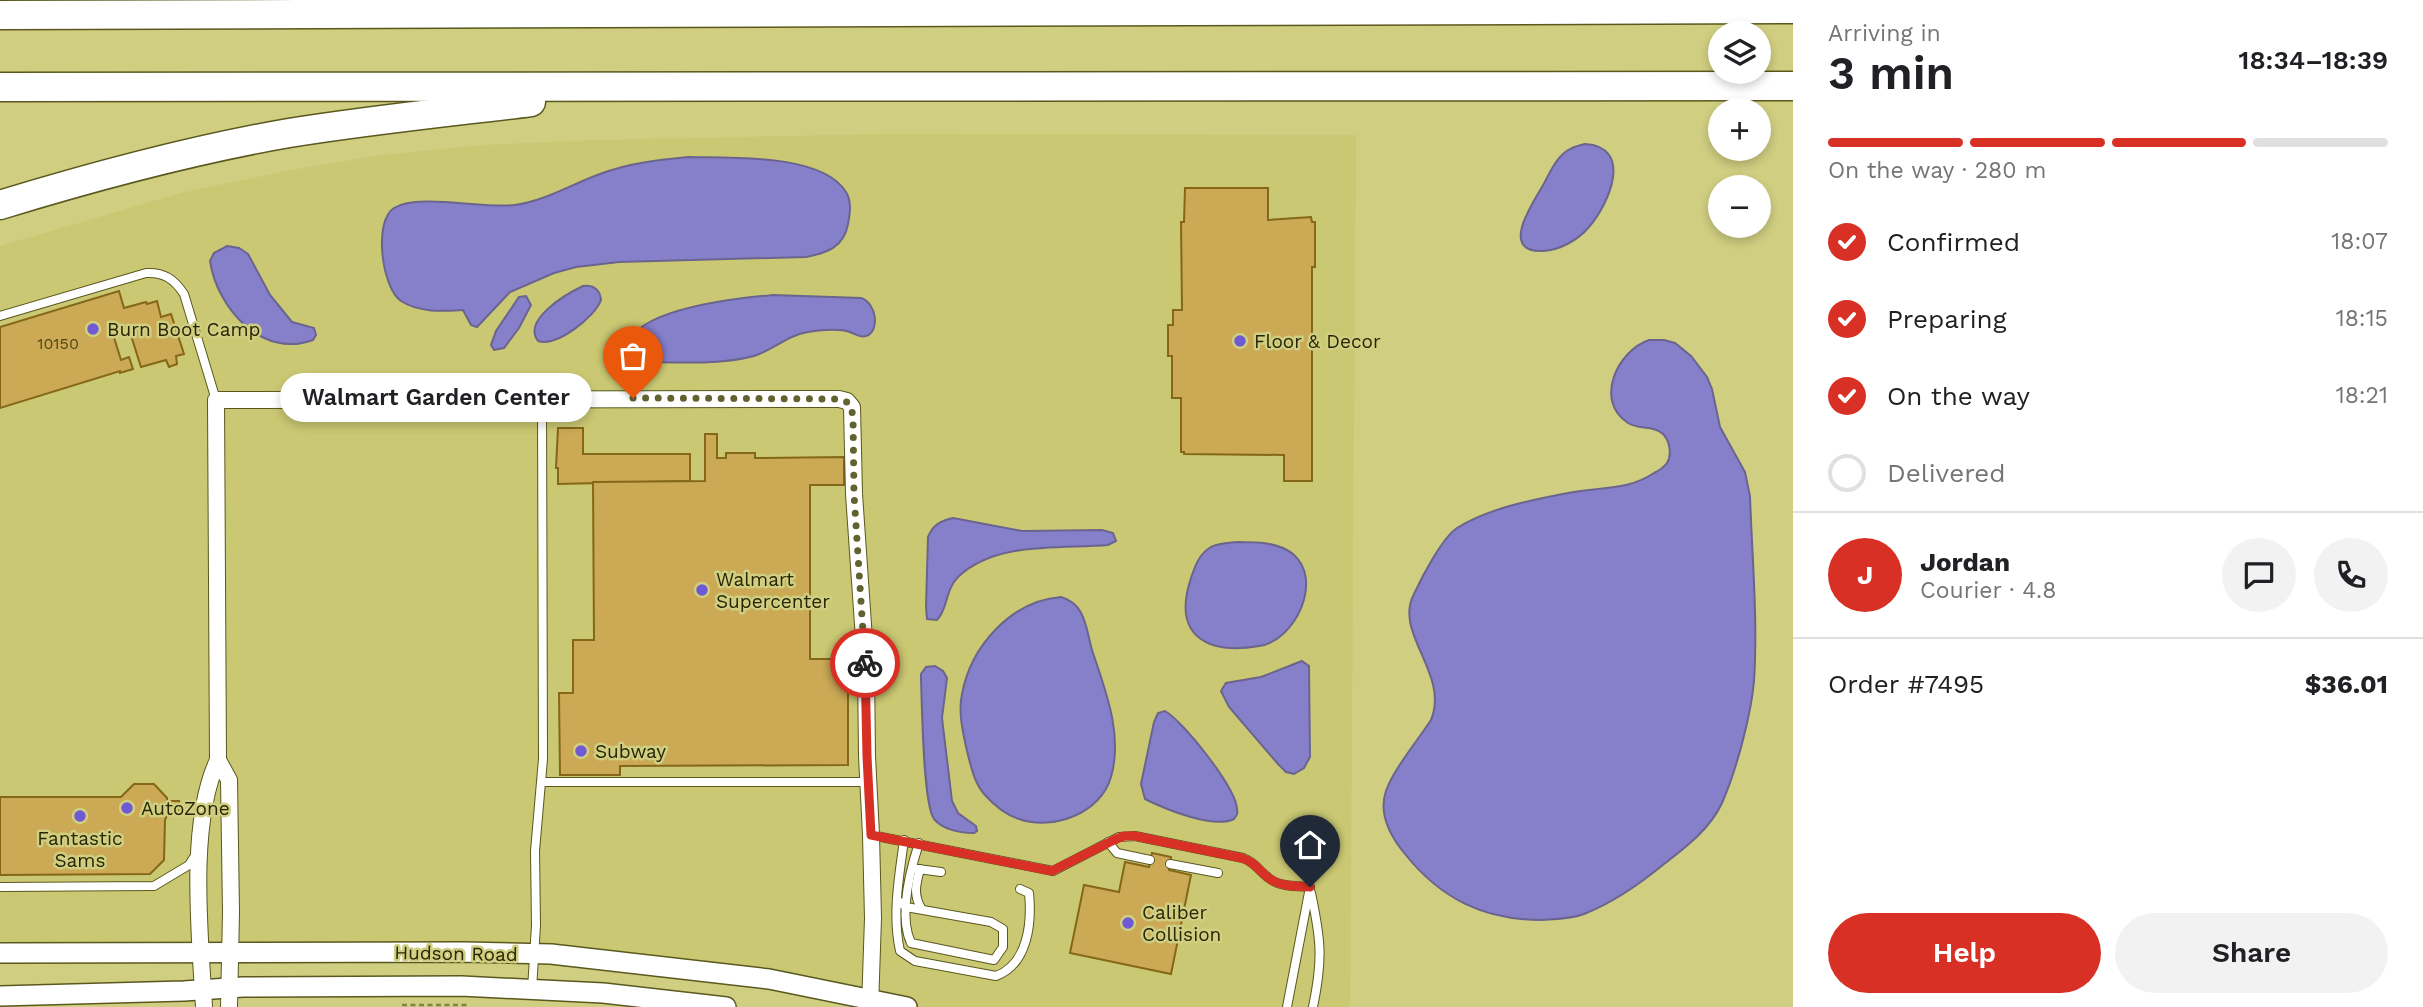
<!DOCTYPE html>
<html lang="en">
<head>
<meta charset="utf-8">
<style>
  body { margin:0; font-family:"Work Sans",sans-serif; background:#f2f2f2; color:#202124; height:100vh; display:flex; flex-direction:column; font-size:26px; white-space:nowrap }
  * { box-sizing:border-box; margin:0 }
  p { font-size:23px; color:#757577 }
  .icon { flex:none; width:38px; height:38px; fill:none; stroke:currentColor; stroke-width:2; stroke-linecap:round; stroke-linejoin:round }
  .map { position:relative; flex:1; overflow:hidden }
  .side { display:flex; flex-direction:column; background:#fff; width:630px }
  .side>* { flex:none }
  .controls { position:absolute; left:1708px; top:21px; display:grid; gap:14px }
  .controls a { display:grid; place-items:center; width:63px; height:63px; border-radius:50%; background:#fff; box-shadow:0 4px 10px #0003; font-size:35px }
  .pin { position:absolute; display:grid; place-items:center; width:60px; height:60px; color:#fff; margin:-72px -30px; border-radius:50% 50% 50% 0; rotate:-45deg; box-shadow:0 0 7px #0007 }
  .pin .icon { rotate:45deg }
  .courier { position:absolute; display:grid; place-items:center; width:70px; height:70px; margin:-35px; border:5px solid #d93025; border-radius:50%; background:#fff; color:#222; box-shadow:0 2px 9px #0007 }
  .bubble { position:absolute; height:49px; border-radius:24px; background:#fff; box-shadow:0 4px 10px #0003; font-size:23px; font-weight:600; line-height:49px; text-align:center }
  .head em { font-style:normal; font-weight:600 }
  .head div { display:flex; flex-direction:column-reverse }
  .head { display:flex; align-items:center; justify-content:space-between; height:119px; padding:0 35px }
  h1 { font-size:46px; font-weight:600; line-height:52px }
  .bar { display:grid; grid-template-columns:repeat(4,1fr); gap:10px 7px; align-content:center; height:84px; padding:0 35px }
  .bar i { height:9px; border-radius:5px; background:#e0e0e0 }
  .bar .active { background:#d93025 }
  .bar p { grid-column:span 4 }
  .line { display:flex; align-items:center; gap:18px; padding:0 35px; border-top:2px solid #e0e0e0 }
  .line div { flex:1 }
  .round { display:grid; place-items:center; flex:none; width:74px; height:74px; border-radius:37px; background:#f2f2f2 }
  ol { padding:0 35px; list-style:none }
  li { display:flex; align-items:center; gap:21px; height:77px }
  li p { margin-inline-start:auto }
  li .icon { padding:7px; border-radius:50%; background:#d93025; color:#fff; stroke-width:4 }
  li:last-child { color:#757577 }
  li i { width:38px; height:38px; border:4px solid #e0e0e0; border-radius:50% }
  .button { display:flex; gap:14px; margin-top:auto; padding:14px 35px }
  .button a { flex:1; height:80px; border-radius:42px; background:#d93025; color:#fff; font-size:28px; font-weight:600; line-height:80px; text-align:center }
  .button a+a { background:#f2f2f2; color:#202124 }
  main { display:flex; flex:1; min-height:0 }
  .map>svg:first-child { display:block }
  .built { fill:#cac872 }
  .water { fill:#867fca; stroke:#6a648f; stroke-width:2 }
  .building { fill:#cba955; stroke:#846719; stroke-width:2 }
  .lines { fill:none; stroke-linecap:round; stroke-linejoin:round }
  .service-casing { stroke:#5a581e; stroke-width:10 }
  .minor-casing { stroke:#5a581e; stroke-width:18 }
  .tertiary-casing { stroke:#5a581e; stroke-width:22 }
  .motorway-casing { stroke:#5a581e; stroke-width:31 }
  .path { stroke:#838148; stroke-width:2.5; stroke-dasharray:5 3.5; stroke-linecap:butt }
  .service { stroke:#fff; stroke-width:8 }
  .minor { stroke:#fff; stroke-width:16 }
  .tertiary { stroke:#fff; stroke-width:19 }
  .motorway { stroke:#fff; stroke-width:28 }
  .done { stroke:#626130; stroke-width:7; stroke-dasharray:0 12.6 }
  .route { stroke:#d93025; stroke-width:9 }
  .poi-dot { fill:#6f5ad3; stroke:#d0ce81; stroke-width:2.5 }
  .labels { text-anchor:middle; stroke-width:5; stroke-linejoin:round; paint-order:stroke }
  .number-label { font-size:16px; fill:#504719 }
  .poi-label { font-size:19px; fill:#272605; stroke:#d0ce81; text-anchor:start }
  .street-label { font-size:19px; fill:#272605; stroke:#d0ce81 }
</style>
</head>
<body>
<main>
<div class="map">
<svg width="1793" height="1007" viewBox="0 0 1793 1007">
  <rect width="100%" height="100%" fill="#d0ce81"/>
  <polygon class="built" points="887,134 1356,135 1350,1007 907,1007 618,960 0,953 0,246 181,193 286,171 382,155 484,145 597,140"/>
  <g class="water">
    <path d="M 1585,144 C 1634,147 1609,204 1589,227 C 1578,240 1560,250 1543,251 C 1499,253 1532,204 1542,187 C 1548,177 1553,163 1562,155 C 1568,148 1577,146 1585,144 Z"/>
    <path d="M 688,157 C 729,158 822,153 846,192 C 852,202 850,213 848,224 C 844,247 827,253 806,257 L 619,262 L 576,267 L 554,273 L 510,292 L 477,327 L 471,325 L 463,310 C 442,311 420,313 401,301 C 382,288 373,221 394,208 C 418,193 483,209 515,205 C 545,201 572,184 600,174 C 629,163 658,160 688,157 Z"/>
    <path d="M 227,246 L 239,248 L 248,254 L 270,295 L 292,322 L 314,328 L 316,335 L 313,340 C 262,359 217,308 210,261 L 214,253 Z"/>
    <path d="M 583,286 C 593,285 600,289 601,300 C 595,317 557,347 538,341 C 522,320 566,294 583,286 Z"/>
    <path d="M 773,295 L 861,298 C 877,303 880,332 866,336 C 860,338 855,334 850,332 C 837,328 821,330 808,332 C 788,335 773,350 754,356 C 717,366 668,362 630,361 L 625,356 C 622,308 740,298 773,295 Z"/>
    <polygon points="526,296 531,305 519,328 504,348 494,350 491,345 496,331 519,297"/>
    <path d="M 1649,340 L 1664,340 L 1675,343 L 1691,356 L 1707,377 L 1712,389 L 1720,427 L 1745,472 L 1750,496 C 1752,557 1758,620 1754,681 C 1751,716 1736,771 1722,803 C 1710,829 1686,847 1664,864 C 1641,883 1612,903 1584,914 C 1571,919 1555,919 1542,920 C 1484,920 1441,899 1405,854 C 1391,837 1378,814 1386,791 C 1393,770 1418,740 1431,720 C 1450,674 1393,633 1414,594 C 1422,577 1442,538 1457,528 C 1489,508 1532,500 1568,493 C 1600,486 1625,492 1654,473 C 1658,471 1664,467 1667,463 C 1672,455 1670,441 1663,434 C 1653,425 1639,430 1628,423 C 1594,401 1617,351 1649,340 Z"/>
    <path d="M 953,518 L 1022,531 L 1102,530 L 1113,533 L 1116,541 L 1108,545 C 1060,549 996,541 958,577 C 945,590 948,609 937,620 L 927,619 L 926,607 L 928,537 C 933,525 940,521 953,518 Z"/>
    <path d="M 1237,542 C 1256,542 1278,542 1293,554 C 1324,580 1295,641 1259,646 C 1206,655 1172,635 1191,578 C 1195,566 1199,554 1211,547 C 1219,543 1228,543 1237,542 Z"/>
    <path d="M 1061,597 C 1087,604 1086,632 1093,653 C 1106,692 1123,735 1111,777 C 1101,813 1053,831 1019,819 C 1006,815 994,805 985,795 C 974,783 971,766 967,751 C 963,733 958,712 962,694 C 971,646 1011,601 1061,597 Z"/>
    <polygon points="1302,661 1309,666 1310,757 1304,768 1294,774 1286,772 1278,764 1229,707 1221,691 1226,683 1261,677"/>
    <path d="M 935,666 L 943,671 L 947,678 L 942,718 L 952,801 L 958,813 L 976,826 L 977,831 L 974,833 C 961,833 943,830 934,819 C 923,804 922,703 921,679 L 921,674 L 926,667 Z"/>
    <path d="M 1165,711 C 1184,722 1236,788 1237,809 C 1238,815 1237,814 1234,819 C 1213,829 1165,809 1145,799 L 1141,784 L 1154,722 L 1158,713 Z"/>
  </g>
  <g class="building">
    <polygon points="1185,188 1268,188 1268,220 1311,217 1312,222 1315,222 1315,267 1312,267 1312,481 1284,481 1284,455 1184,454 1184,452 1181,452 1181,398 1172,398 1172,356 1168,356 1168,325 1173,325 1173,310 1182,310 1181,222 1184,222"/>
    <polygon points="119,291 124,308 146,302 147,304 157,301 161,317 171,314 184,354 176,356 177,364 169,367 166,360 141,367 128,326 112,331 121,360 129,357 133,369 120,373 120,371 0,408 0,327"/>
    <polygon points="558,428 583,428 583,454 690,454 690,481 558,484 558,468 556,468"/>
    <polygon points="705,434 717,434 717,458 726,458 726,453 755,453 755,458 844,457 844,485 810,485 810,659 848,659 848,765 620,766 620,775 560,775 559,693 573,693 573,640 594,640 593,482 705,481"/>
    <polygon points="134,784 154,784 167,798 167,801 179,801 179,813 168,813 165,820 164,860 150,874 0,875 0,797 121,797"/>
    <polygon points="1152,853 1171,857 1169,870 1191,875 1171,974 1070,953 1084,885 1119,892 1125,862 1149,867"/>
  </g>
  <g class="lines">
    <defs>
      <g id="service">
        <path d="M 0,316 L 146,273 C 164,272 174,279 184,294 L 216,400"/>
        <polyline points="542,782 868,782"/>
        <path d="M 871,835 L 1053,871 L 1119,837 L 1135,836 L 1243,858 C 1255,862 1260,872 1270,879 C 1281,887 1297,886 1310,887"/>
        <path d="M 904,840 C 899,877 892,915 900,951 L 915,961 L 996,976 C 1028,964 1032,923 1029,893 L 1020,889"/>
        <polyline points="1108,842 1117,853 1150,860"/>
        <polyline points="1170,864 1218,873"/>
        <polyline points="918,869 941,872"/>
        <path d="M 920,869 C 916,884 913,894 921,908"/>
        <polyline points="0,887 154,886 189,865 196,854"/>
        <path d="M 1311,893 C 1321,940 1323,959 1313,1007"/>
        <path d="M 897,900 L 906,907 L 991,922 L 1003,929 L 1003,947 L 994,960 L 911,943 C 898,915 910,871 919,843"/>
        <polyline points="532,989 536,925 535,851 543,759 542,399"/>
        <polyline points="1287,1007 1310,887"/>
      </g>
      <g id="minor">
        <polyline points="218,760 229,780 231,912 229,1007"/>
        <path d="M 204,1007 C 200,936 188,823 218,760 L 216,400 L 839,399 L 847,401 L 852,407 L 854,494 L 866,668 L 867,756 L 871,835 L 873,918 L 870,1007"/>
      </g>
      <g id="tertiary">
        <polyline points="0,953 464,952 551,954 769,979 907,1007"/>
        <polyline points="0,996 184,991 243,987 461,986 603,993 726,1007"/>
      </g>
      <g id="motorway">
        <polyline points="0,15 1793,9"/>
        <polyline points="0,87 1793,86"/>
        <path d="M 0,205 C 95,176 191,150 289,133 C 369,120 450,112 531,102"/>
      </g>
    </defs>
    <use href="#service" class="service-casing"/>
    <use href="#minor" class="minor-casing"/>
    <use href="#tertiary" class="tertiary-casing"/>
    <use href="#motorway" class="motorway-casing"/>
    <polyline class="path" points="402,1005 469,1005"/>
    <use href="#service" class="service"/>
    <use href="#minor" class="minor"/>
    <use href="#tertiary" class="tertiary"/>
    <use href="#motorway" class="motorway"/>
  </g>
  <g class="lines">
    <polyline class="done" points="633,398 839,399 849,403 853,415 854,494 865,663"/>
    <path class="route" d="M 865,663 L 867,756 L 871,835 L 1052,871 L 1114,840 L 1124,836 L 1135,836 L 1242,858 C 1255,862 1260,872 1270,879 C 1281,887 1297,886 1310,887"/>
  </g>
  <g class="poi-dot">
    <circle cx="93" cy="329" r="7"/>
    <circle cx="1240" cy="341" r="7"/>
    <circle cx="702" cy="590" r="7"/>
    <circle cx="581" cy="751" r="7"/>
    <circle cx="127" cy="808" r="7"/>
    <circle cx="80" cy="816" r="7"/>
    <circle cx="1128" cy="923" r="7"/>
  </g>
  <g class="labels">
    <g class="number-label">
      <text x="58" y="349">10150</text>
    </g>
    <g class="poi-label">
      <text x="107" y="336">Burn Boot Camp</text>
      <text x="1254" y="348">Floor &amp; Decor</text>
      <text x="716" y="586">Walmart<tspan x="716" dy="22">Supercenter</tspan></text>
      <text x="595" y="758">Subway</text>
      <text x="141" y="815">AutoZone</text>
      <text x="80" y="845" text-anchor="middle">Fantastic<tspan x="80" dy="22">Sams</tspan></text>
      <text x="1142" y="919">Caliber<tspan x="1142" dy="22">Collision</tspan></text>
    </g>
    <g class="street-label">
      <text transform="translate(456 953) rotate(1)" y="7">Hudson Road</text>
    </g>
  </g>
</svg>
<div class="controls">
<a><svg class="icon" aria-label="layers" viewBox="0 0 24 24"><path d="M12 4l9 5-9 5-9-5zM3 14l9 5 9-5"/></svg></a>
<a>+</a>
<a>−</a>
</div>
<div class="pin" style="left:633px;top:398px;background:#ea580c"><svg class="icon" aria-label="bag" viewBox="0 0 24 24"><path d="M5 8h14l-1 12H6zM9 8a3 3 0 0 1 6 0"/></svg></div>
<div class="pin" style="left:1310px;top:887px;background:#1f2937"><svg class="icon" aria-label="home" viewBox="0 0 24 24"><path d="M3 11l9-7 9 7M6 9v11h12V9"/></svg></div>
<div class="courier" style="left:865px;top:663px"><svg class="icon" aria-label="bike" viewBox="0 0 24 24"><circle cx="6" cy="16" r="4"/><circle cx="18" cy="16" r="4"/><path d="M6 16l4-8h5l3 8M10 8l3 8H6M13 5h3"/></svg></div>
<div class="bubble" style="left:280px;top:373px;width:312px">Walmart Garden Center</div>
</div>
<section class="side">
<div class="head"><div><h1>3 min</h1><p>Arriving in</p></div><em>18:34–18:39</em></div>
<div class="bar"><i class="active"></i><i class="active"></i><i class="active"></i><i></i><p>On the way · 280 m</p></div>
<ol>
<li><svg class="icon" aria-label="check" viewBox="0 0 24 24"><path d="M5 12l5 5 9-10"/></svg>Confirmed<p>18:07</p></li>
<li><svg class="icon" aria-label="check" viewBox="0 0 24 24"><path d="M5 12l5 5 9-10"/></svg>Preparing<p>18:15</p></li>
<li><svg class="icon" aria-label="check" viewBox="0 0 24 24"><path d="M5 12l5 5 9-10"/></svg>On the way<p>18:21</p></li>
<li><i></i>Delivered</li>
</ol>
<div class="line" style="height:126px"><b class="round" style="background:#d93025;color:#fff">J</b><div><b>Jordan</b><p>Courier · 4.8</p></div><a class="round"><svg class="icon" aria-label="chat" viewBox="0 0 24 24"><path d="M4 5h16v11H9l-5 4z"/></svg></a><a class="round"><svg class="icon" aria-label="phone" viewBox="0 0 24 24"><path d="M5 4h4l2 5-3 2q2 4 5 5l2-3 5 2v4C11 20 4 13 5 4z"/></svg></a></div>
<div class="line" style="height:91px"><div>Order #7495</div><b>$36.01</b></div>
<div class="button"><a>Help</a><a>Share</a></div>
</section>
</main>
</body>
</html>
